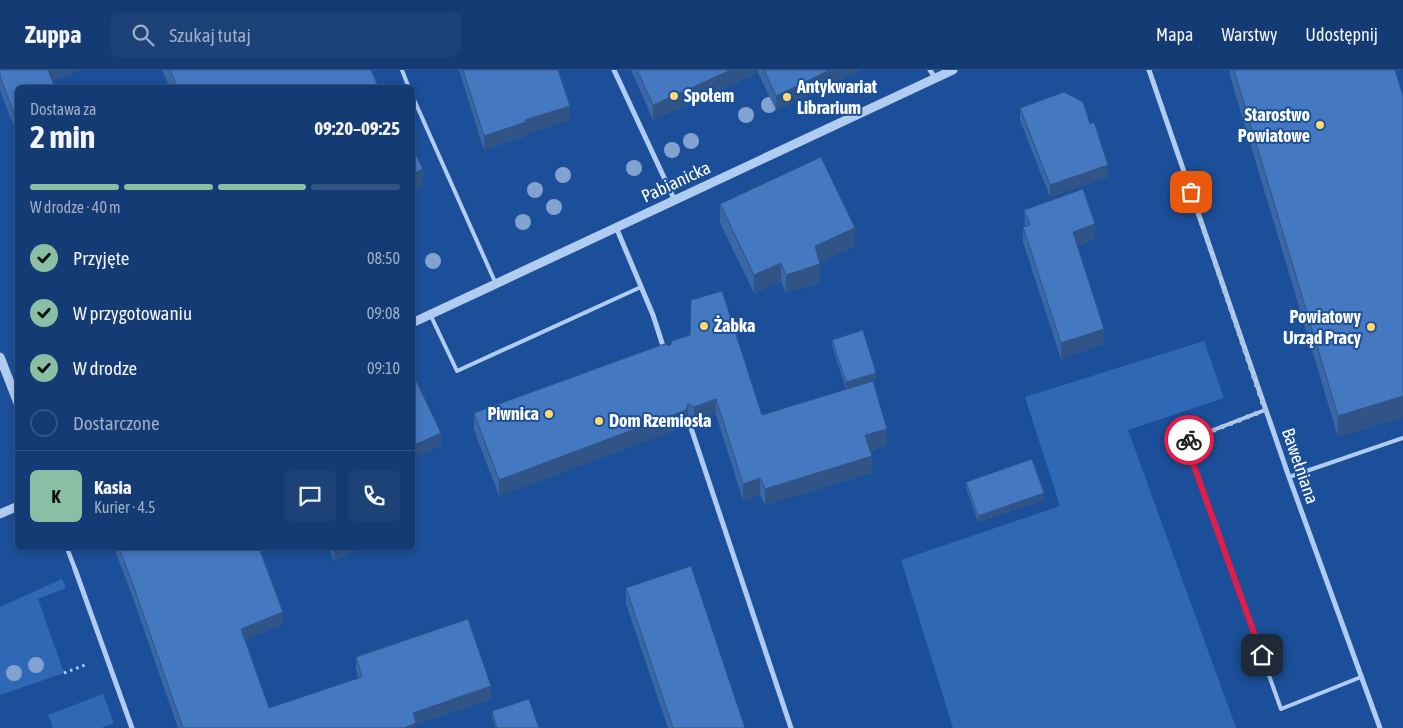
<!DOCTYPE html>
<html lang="pl">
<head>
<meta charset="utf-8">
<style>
  body { margin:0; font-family:"Asap Condensed",sans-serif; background:#1d4278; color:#f1f3f6; height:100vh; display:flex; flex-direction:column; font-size:19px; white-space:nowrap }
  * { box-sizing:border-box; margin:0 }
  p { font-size:16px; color:#9dadc4 }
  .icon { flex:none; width:28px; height:28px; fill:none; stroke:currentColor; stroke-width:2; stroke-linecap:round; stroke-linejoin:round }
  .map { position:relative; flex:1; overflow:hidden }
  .details { position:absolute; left:15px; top:15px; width:400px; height:465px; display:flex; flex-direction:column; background:#143b73; border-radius:8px; box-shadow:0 2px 8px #0003,0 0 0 1px #335585 }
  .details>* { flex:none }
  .pin { position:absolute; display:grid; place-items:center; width:42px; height:42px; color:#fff; margin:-21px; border-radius:10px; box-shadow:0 2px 8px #0006 }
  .courier { position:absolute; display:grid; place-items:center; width:50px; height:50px; margin:-25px; border:4px solid #e11d48; border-radius:50%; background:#fff; color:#222; box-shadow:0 1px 6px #0007 }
  .summary em { font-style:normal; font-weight:700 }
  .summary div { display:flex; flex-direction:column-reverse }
  .summary { display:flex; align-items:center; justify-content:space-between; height:85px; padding:0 15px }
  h1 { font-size:32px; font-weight:700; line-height:38px }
  .bar { display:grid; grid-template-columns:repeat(4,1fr); gap:8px 5px; align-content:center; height:60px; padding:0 15px }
  .bar i { height:6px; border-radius:4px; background:#335585 }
  .bar .on { background:#8abfa5 }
  .bar p { grid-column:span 4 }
  .line { display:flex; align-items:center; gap:12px; padding:0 15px; border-top:1px solid #335585 }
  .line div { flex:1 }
  .round { display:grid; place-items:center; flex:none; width:52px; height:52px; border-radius:8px; background:#1d4278 }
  ol { padding:0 15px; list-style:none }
  li { display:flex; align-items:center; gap:15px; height:55px }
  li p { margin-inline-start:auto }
  li .icon { padding:5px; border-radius:50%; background:#8abfa5; color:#111; stroke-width:4 }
  li:last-child { color:#9dadc4 }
  li i { width:28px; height:28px; border:2px solid #335585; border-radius:50% }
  header { display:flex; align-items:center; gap:30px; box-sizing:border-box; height:70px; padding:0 25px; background:#143b73; border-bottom:1px solid #335585 }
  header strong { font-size:24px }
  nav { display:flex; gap:28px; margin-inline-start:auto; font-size:18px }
  .search { width:350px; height:45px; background:#1d4278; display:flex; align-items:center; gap:12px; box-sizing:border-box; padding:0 18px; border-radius:8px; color:#9dadc4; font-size:19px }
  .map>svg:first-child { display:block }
  .green { fill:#2f69b6 }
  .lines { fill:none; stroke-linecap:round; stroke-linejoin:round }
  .path { stroke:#b0ccf0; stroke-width:3; stroke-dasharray:2.5 4; stroke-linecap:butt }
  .service { stroke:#b0ccf0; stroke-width:4 }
  .pedestrian { stroke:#b0ccf0; stroke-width:4.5 }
  .minor { stroke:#b0ccf0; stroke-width:5 }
  .tertiary { stroke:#b0ccf0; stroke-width:9 }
  .tree { fill:#82a3cf }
  .wall { fill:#3a67a5 }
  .shaded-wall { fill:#305486 }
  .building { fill:#4478c0; stroke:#305486 }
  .done { stroke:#afc1db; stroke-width:5; stroke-dasharray:0 9 }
  .route { stroke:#e11d48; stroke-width:6 }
  .poi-dot { fill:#ffd96f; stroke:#1b4f99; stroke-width:2 }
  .labels { text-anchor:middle; stroke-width:4; stroke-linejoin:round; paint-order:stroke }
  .poi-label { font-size:18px; font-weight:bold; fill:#fff; stroke:#1b4f99; text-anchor:start }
  .street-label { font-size:18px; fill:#fff; stroke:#1b4f99 }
</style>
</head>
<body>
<header>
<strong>Zuppa</strong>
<div class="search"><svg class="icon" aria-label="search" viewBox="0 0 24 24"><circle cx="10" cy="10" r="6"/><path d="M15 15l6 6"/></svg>Szukaj tutaj</div>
<nav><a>Mapa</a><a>Warstwy</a><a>Udostępnij</a></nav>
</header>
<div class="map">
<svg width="1403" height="658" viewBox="0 0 1403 658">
  <rect width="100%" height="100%" fill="#1b4f99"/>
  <g class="green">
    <polygon points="1204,271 1224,328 1128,360 1236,658 953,658 901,490 1060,436 1025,327"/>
    <polygon points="62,509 66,518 38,529 64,603 0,625 0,537"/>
    <polygon points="103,624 114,653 101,658 53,658 48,645"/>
  </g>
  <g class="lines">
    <polyline class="path" points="64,603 85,595"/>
    <g class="service">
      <polyline points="402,0 409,18"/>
      <polyline points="412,25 496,214"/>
      <polyline points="430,244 457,301 641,217"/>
      <polyline points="1265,340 1185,371 1281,639 1361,607"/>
      <polyline points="1289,407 1403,368"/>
    </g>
    <polyline class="pedestrian" points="67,478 75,499"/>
    <g class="minor">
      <polyline points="614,0 675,131"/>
      <polyline points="930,0 935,8"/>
      <polyline points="1149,0 1289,407 1380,658"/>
      <polyline points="616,157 653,245 664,279"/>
      <polyline points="690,355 791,658"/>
      <polyline points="75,499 132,658"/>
    </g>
    <g class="tertiary">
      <polyline points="412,253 953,0"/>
      <polyline points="0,287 18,333"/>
      <polyline points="0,444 18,436"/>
    </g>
  </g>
  <g class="tree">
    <circle cx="769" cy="35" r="8"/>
    <circle cx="746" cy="45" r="8"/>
    <circle cx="691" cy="71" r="8"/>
    <circle cx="672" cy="80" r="8"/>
    <circle cx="634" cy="98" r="8"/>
    <circle cx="563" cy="105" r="8"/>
    <circle cx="535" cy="120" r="8"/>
    <circle cx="554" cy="137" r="8"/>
    <circle cx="523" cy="152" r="8"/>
    <circle cx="433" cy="191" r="8"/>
    <circle cx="36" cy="595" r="8"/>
    <circle cx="14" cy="603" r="8"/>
  </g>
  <g class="wall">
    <polygon points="0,0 79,0 79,1 18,18 18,67 0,21"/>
    <polygon points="162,0 371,0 379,18 170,18"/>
    <polygon points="459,0 558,0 570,50 526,64 526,66 484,80"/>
    <polygon points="631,0 861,0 776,40 758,3 653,50"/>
    <polygon points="1230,0 1395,0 1403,26 1403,347 1338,367 1230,6"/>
    <polygon points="1020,38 1108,107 1050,127 1020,50"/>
    <polygon points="720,134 855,176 820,192 820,213 786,223 781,211 754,223 720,153"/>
    <polygon points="1024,140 1095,169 1077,176 1104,274 1061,289 1023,172 1023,157 1025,156"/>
    <polygon points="832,270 876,309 846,319 832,276"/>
    <polygon points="664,274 762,345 887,375 870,381 872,403 765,435 760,425 743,430 716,345 694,353 688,351 686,356 499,426 474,360 474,343"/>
    <polygon points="966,412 1044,430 978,452 966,418"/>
    <polygon points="114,478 259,478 283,554 245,570 269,638 358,608 356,600 356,587 491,629 416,654 416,658 178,658 132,525"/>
    <polygon points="329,478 362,478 334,491"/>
    <polygon points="626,518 745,658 668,658 626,534"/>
    <polygon points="492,641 539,658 496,658 492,647"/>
  </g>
  <g class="shaded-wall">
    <polygon points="48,0 79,0 79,1 48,13"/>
    <polygon points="731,0 758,0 758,3 653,50 653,35"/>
    <polygon points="830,0 861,0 776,40 776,26"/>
    <polygon points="570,36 570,50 526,64 526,66 484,80 484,66 525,50"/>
    <polygon points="1108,95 1108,107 1050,127 1050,115"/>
    <polygon points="423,99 423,116 412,121 412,104"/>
    <polygon points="1095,154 1095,169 1073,177 1073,162"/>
    <polygon points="855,158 855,176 815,195 815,176"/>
    <polygon points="781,193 781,211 754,223 754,205"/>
    <polygon points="820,194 820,213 786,223 786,205"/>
    <polygon points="1104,259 1104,274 1061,289 1061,273"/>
    <polygon points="876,303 876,309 846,319 846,312"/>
    <polygon points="1403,326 1403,347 1338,367 1338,346"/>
    <polygon points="716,329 716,345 694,353 694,337"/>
    <polygon points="688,334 688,351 686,356 499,426 499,410"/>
    <polygon points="887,359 887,375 865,382 865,365"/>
    <polygon points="441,363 441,376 412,389 412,376"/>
    <polygon points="872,386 872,403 765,435 765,419"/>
    <polygon points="760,408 760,425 743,430 743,414"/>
    <polygon points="1044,423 1044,430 978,452 978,446"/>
    <polygon points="334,478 362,478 334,491"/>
    <polygon points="283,542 283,554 241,572 241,559"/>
    <polygon points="491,616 491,629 416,654 416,658 404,658 413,643"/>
  </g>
  <g class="building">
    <polygon points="0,0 48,0 55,18 18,18 18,53 0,7"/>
    <polygon points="170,0 371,0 379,18 178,18"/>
    <polygon points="463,0 558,0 570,36 525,50 526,52 484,66"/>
    <polygon points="637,0 731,0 653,35"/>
    <polygon points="764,0 830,0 776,26"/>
    <polygon points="1234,0 1395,0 1403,26 1403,326 1338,346"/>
    <polygon points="1064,22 1083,32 1090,54 1094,52 1108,95 1050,115 1020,38"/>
    <polygon points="412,76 423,99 412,104"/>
    <polygon points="821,87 855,158 815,176 820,194 786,205 781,193 754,205 720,134"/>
    <polygon points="1083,119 1095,154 1073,162 1104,259 1061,273 1023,157 1030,155 1024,140"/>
    <polygon points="722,221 762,345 873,311 887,359 865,365 872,386 765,419 760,408 743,414 716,329 694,337 688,334 686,340 499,410 474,343 664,274 670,276 672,271 690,265 691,230"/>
    <polygon points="863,260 876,303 846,312 832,270"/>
    <polygon points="412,302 441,363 412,376"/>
    <polygon points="1032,389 1044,423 978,446 966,412"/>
    <polygon points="119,478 259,478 283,542 241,559 269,638 362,607 356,587 468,549 491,616 413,643 416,653 404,658 183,658 132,512"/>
    <polygon points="691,496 745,658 673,658 626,518"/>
    <polygon points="529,629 539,658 497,658 492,641"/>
  </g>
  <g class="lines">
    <polyline class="done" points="1189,370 1265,340 1191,122"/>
    <polyline class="route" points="1189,370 1185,371 1262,585"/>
  </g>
  <g class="poi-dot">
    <circle cx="674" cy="26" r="5"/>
    <circle cx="787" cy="27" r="5"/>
    <circle cx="1320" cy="55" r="5"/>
    <circle cx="704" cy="256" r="5"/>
    <circle cx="1371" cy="257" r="5"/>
    <circle cx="549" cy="344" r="5"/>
    <circle cx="599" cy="351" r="5"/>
  </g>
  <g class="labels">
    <g class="poi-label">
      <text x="797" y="23">Antykwariat<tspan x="797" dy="21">Librarium</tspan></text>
      <text x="684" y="32">Społem</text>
      <text x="1310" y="51" text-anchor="end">Starostwo<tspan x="1310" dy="21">Powiatowe</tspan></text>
      <text x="1361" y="253" text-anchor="end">Powiatowy<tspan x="1361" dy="21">Urząd Pracy</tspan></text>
      <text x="714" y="262">Żabka</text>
      <text x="539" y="350" text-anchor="end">Piwnica</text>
      <text x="609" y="357">Dom Rzemiosła</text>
    </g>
    <g class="street-label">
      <text transform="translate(676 112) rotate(-25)" y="6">Pabianicka</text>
      <text transform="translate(1300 396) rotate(71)" y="6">Bawełniana</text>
    </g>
  </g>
</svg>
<div class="pin" style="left:1191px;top:122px;background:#ea580c"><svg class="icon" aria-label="bag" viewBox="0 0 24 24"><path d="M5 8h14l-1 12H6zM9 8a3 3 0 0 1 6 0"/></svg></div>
<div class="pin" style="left:1262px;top:585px;background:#1f2937"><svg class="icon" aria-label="home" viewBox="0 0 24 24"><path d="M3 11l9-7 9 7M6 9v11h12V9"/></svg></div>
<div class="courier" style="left:1189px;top:370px"><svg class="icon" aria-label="bike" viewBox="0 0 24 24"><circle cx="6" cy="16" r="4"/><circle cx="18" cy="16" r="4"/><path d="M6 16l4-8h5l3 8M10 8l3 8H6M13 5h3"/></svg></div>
<section class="details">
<div class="summary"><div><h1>2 min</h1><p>Dostawa za</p></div><em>09:20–09:25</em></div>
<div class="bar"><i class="on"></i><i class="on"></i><i class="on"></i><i></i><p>W drodze · 40 m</p></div>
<ol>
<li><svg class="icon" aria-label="check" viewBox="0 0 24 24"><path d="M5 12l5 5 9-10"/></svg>Przyjęte<p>08:50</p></li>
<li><svg class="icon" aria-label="check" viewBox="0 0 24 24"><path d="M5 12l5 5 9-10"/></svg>W przygotowaniu<p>09:08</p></li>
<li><svg class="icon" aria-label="check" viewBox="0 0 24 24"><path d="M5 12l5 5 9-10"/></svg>W drodze<p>09:10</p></li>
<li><i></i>Dostarczone</li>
</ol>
<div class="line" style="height:90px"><b class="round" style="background:#8abfa5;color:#111">K</b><div><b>Kasia</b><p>Kurier · 4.5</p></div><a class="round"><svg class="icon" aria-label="chat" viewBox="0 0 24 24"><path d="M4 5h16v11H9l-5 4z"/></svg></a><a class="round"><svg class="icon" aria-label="phone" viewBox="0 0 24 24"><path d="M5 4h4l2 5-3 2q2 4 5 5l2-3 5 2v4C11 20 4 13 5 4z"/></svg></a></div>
</section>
</div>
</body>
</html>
